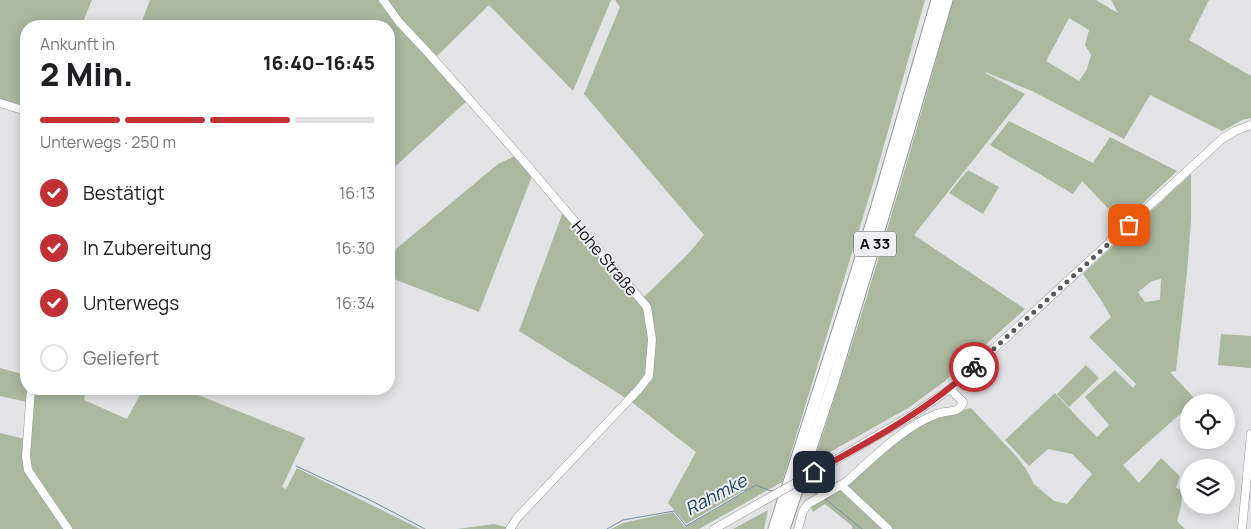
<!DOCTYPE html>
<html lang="de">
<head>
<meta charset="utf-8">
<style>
  body { margin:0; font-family:Manrope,sans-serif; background:#f2f2f2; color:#202124; height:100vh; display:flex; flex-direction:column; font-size:19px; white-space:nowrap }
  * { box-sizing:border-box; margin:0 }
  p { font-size:16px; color:#757577 }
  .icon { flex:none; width:28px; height:28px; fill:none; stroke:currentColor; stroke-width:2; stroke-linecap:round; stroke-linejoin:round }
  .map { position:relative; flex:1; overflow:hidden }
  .drawer { position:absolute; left:20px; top:20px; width:375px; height:375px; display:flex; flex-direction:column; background:#fff; border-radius:20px; box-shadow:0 2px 12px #0003 }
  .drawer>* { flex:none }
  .controls { position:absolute; left:1180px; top:394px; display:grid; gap:10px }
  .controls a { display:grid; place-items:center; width:55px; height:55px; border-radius:50%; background:#fff; box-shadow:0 2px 12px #0003; font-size:25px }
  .pin { position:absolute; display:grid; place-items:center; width:42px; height:42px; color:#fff; margin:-21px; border-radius:10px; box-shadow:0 2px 8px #0006 }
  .courier { position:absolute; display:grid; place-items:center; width:50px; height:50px; margin:-25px; border:4px solid #c03035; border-radius:50%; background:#fff; color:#222; box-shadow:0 1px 6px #0007 }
  .headline em { font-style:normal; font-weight:800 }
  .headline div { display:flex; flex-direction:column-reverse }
  .headline { display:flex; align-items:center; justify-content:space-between; height:85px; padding:0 20px }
  h1 { font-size:32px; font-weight:800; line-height:38px }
  .bar { display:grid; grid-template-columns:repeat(4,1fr); gap:8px 5px; align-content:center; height:60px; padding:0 20px }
  .bar i { height:6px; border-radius:4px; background:#e0e0e0 }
  .bar .current { background:#c03035 }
  .bar p { grid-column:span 4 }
  ol { padding:0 20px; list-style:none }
  li { display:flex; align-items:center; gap:15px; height:55px }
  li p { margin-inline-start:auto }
  li .icon { padding:5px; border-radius:50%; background:#c03035; color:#fff; stroke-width:4 }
  li:last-child { color:#757577 }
  li i { width:28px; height:28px; border:2px solid #e0e0e0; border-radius:50% }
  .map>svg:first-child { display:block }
  .green { fill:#aab89e; fill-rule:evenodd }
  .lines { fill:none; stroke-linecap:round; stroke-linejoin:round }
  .stream { stroke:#748fa4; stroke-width:1 }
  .minor-casing { stroke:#979699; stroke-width:9 }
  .highway-casing { stroke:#979699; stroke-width:13 }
  .minor { stroke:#fff; stroke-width:8 }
  .highway { stroke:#fff; stroke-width:11 }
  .minor-bridge-casing { stroke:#979699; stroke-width:9; stroke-linecap:butt }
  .minor-bridge { stroke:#fff; stroke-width:8 }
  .done { stroke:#59595b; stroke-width:5; stroke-dasharray:0 9 }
  .route { stroke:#c03035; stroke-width:6 }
  .labels { text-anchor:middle; stroke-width:4; stroke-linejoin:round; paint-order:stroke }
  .shield { fill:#f0eff3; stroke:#525254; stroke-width:1 }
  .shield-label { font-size:15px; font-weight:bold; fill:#0f0f10 }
  .street-label { font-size:16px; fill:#0f0f10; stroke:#f0eff3 }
  .water-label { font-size:18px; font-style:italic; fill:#0f3d5a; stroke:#f0eff3 }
</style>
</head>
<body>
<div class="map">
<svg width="1251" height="529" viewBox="0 0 1251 529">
  <rect width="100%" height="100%" fill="#e3e2e5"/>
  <g class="green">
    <polygon points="0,0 92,0 81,26 26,26 26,108 0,101"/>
    <polygon points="150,0 611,0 573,91 489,5 433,60 468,100 389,172 389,26 140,26"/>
    <polygon points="615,0 925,0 873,184 782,482 699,529 611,529 623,523 673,512 685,527 745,492 743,491 686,524 668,503 696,452 629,400 519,331 563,212 638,303 688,254 704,235 584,94 620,7"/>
    <path d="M 953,0 L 1096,0 L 1118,13 L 1111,0 L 1209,0 L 1189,40 L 1251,76 L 1251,118 L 1242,120 L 1222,131 L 1150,95 L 1124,139 L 1032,91 L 983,71 L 987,74 L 1025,94 L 914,235 L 1025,309 L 945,381 L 908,408 L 814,461 C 865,309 910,155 953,0 ZM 1069,18 L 1089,30 L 1085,45 L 1091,55 L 1087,69 L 1079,81 L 1046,61 Z"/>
    <polygon points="1009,121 1093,163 1110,137 1177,171 1122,223 1082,181 1073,194 990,145"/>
    <polygon points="515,156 532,176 479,312 389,277 389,273 396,249 498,164"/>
    <polygon points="968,170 999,187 983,214 949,193"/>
    <path d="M 1191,174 L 1191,220 L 1187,273 L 1176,371 L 1170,372 L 1196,400 L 1193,402 L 1189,402 L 1189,406 L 1123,465 L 1139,483 L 1161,458 L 1180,476 L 1176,488 L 1183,490 L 1181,506 L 1177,521 L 1185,529 L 852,529 L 852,526 L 825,504 L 813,512 L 810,506 L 849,481 L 928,418 L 971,408 L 1017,457 L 1026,469 L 1034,484 L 1054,501 L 1067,504 L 1092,474 L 1072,454 L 1048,449 L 1029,466 L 1005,440 L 1055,393 L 1080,420 L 1097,437 L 1109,425 L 1085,397 L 1115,370 L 1133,388 L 1136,384 L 1089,337 L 1111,317 L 1099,297 L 1083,274 ZM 1161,279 L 1160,300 L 1145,302 L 1138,292 L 1152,281 Z"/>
    <polygon points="1221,334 1251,336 1251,368 1218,365"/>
    <polygon points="1086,365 1099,378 1069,407 1057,394"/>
    <polygon points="0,368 26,375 26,389 28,389 27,402 0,396"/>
    <polygon points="33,389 86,389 84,400 127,419 143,389 183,389 305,438 282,487 286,489 297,468 420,529 71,529 34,472 29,459"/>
    <polygon points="0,433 25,439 24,466 26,472 65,529 0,529"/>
    <polygon points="768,510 764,529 733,529"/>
    <polygon points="494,524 509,528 519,529 457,529"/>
  </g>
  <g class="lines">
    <g class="stream">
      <polyline points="296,466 370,500 425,529"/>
      <polyline points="801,492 817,493 819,494"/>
      <polyline points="824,498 862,529"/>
      <polyline points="607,529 623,520 674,511 686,526 756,485 768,490 774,491"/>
    </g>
    <defs>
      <g id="minor">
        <polyline points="383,0 399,22 430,55 521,158 647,307 652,339 649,376 639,389 517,518 510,529"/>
        <polyline points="0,103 26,111"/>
        <polyline points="31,389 26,456 28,470 68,529"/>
        <polyline points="829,464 912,415 950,389 1222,139 1235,131 1251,125"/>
        <polyline points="714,529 758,504"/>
        <polyline points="798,529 803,511 808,504 841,485"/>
        <path d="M 888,529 L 841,485 L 847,481 C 873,458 904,426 937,414 C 946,410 960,414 963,402 L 950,389"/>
        <polyline points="1242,529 1251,434"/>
      </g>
      <g id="highway">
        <polyline points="774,529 848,299 877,206 937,0"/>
        <polyline points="784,529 833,382 886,207 947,0"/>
      </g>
    </defs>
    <use href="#minor" class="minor-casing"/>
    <use href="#highway" class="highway-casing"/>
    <use href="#minor" class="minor"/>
    <use href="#highway" class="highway"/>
    <defs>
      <polyline id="minor-bridge" points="758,504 829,464"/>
    </defs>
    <use href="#minor-bridge" class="minor-bridge-casing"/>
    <use href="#minor-bridge" class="minor-bridge"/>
  </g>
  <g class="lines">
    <polyline class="done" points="974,367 1129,225"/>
    <path class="route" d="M 814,472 C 870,441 927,411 974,367"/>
  </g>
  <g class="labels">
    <rect class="shield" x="854" y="231.5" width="42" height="25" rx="4"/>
    <g class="shield-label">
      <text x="875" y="249">A 33</text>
    </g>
    <g class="street-label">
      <text transform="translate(605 258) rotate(50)" y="6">Hohe Straße</text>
    </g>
    <g class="water-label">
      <text transform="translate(716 495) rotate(-28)" y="6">Rahmke</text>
    </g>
  </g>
</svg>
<div class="controls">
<a><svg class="icon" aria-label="locate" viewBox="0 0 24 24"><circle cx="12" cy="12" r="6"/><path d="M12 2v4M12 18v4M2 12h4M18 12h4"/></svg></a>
<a><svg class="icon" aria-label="layers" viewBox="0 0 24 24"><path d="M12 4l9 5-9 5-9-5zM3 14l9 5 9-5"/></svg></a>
</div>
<div class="pin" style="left:1129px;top:225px;background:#ea580c"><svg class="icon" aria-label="bag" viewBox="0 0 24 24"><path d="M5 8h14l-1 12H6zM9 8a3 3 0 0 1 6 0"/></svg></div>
<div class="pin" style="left:814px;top:472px;background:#1f2937"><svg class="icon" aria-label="home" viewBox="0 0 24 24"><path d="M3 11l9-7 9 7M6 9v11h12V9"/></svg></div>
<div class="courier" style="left:974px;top:367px"><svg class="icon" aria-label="bike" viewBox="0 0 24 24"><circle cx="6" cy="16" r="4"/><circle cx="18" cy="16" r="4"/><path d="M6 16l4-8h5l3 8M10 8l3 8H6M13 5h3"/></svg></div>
<section class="drawer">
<div class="headline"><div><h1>2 Min.</h1><p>Ankunft in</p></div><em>16:40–16:45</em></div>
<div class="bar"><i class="current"></i><i class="current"></i><i class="current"></i><i></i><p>Unterwegs · 250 m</p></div>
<ol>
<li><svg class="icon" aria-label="check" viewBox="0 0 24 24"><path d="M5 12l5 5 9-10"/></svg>Bestätigt<p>16:13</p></li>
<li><svg class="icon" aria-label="check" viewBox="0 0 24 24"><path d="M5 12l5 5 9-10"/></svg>In Zubereitung<p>16:30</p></li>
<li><svg class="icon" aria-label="check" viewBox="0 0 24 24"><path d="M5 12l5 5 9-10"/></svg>Unterwegs<p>16:34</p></li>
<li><i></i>Geliefert</li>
</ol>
</section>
</div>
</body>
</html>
